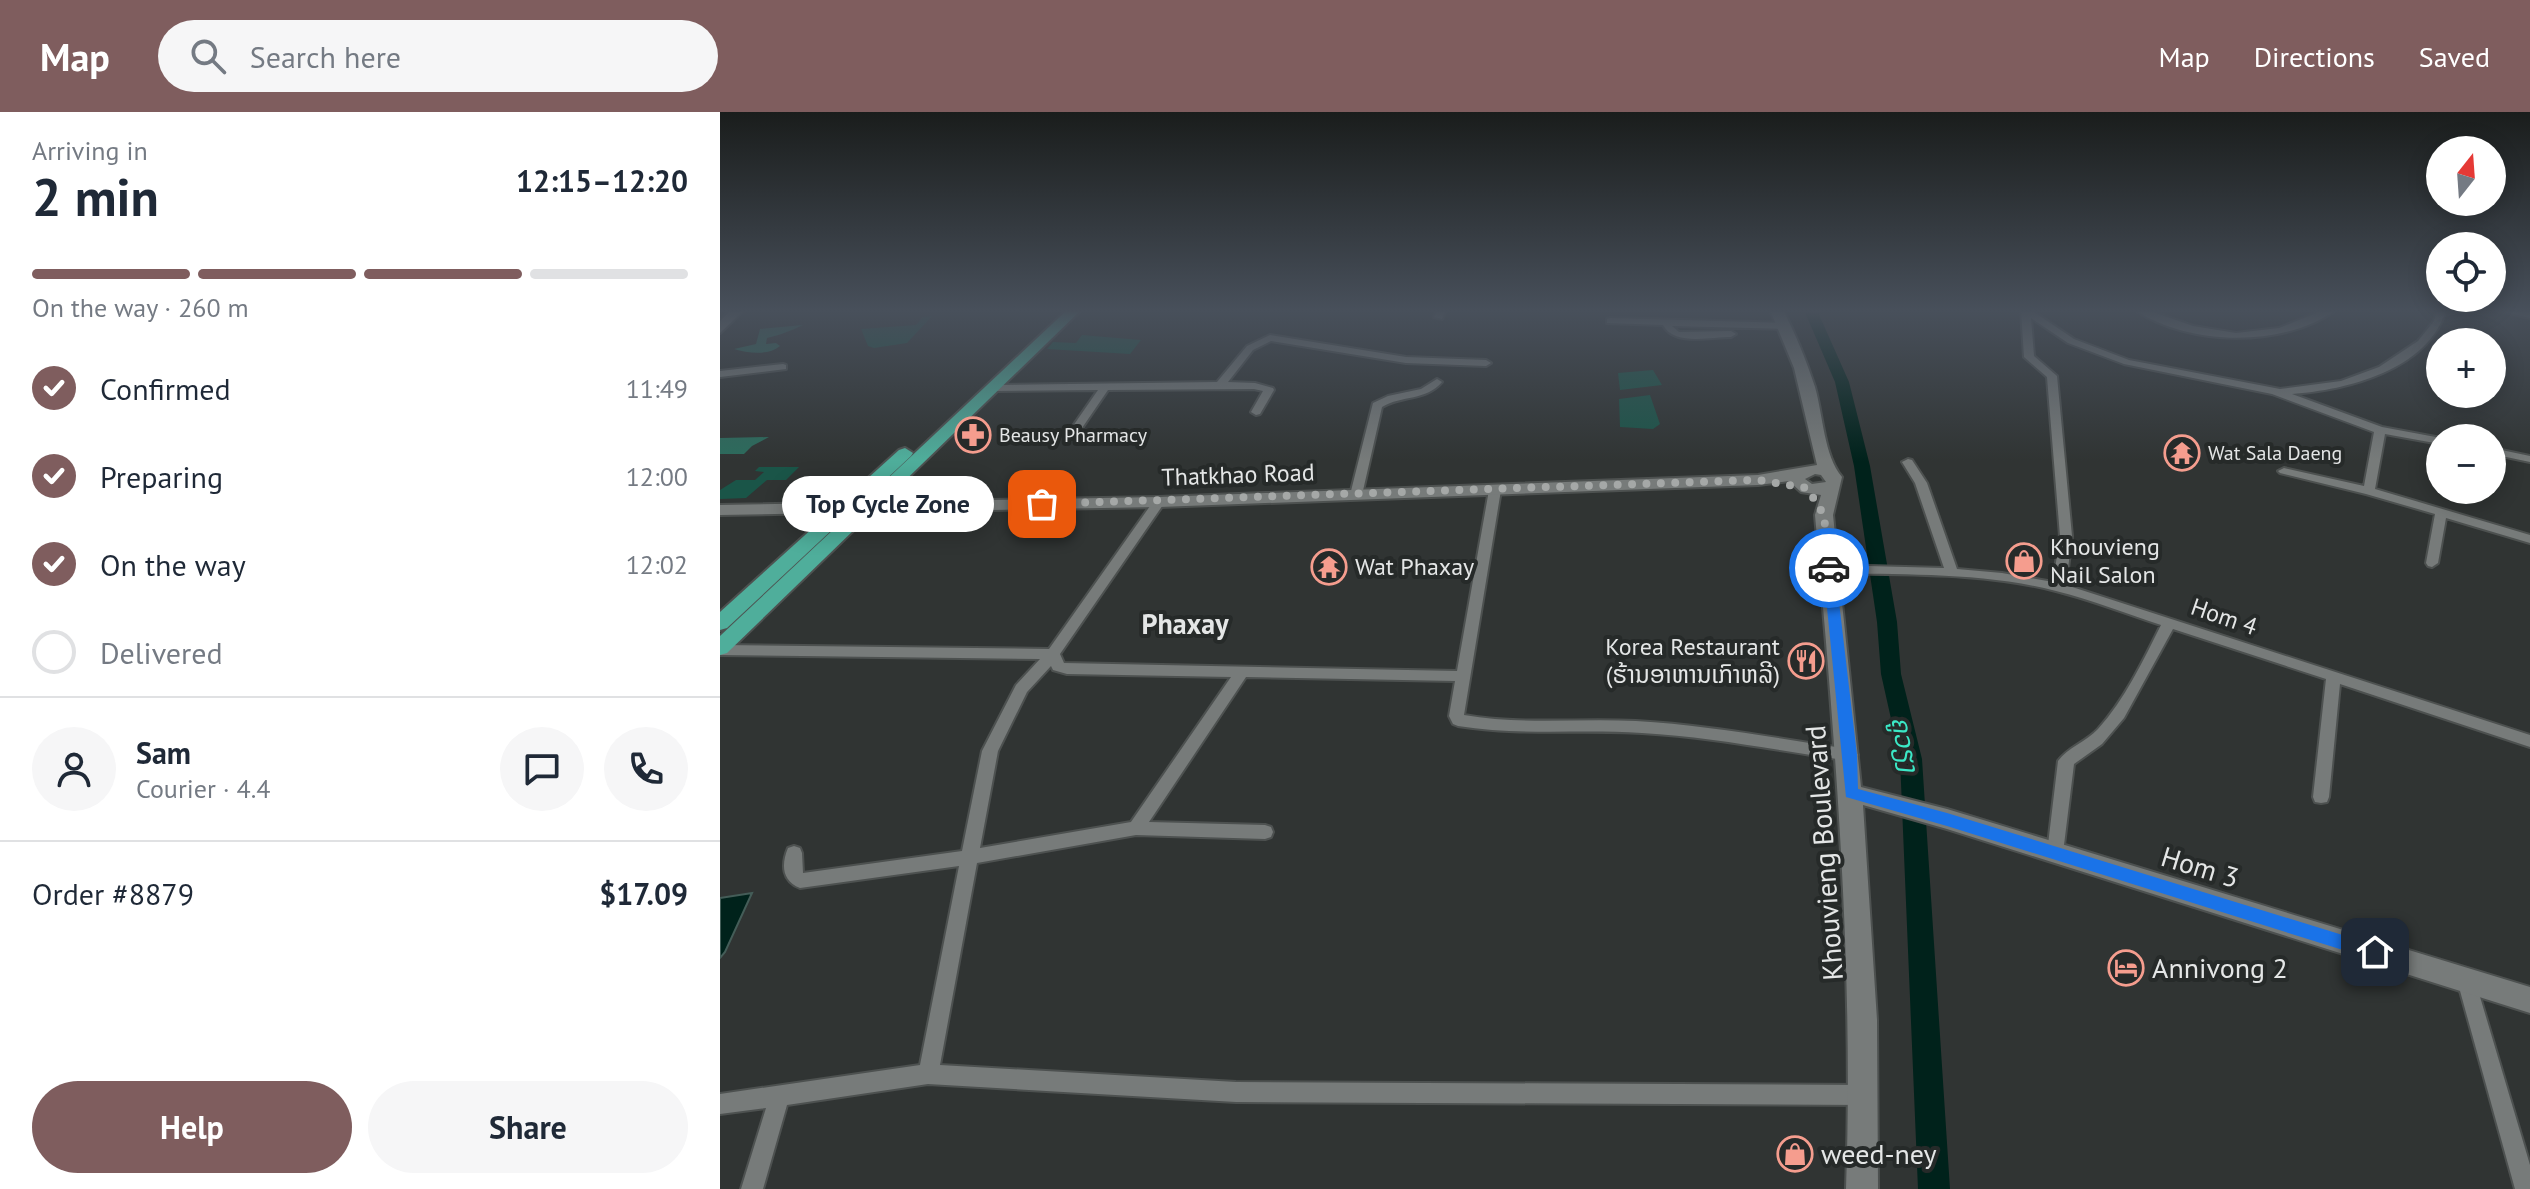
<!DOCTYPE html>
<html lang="en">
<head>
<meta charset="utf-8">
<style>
  body { margin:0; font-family:"PT Sans","Noto Sans Lao",sans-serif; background:#f6f6f7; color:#1f2937; height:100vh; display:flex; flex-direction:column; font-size:30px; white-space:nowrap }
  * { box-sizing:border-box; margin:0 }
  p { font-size:26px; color:#747a83 }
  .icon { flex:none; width:44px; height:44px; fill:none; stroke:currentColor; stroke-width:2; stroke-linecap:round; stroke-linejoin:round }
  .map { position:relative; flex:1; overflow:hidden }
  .details { display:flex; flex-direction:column; background:#fff; width:720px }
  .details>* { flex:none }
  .needle { width:52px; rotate:17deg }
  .tools { position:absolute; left:1706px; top:24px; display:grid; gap:16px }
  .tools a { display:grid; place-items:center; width:80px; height:80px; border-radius:50%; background:#fff; box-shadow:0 4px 20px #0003; font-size:40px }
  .pin { position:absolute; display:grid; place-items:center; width:68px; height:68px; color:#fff; margin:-34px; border-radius:16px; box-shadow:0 4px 12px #0006 }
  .courier { position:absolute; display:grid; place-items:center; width:80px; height:80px; margin:-40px; border:6px solid #1a73e8; border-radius:50%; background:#fff; color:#222; box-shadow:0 2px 10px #0007 }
  .bubble { position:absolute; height:56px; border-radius:28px; background:#fff; box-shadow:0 4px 20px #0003; font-size:26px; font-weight:800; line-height:56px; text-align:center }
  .head em { font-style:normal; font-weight:800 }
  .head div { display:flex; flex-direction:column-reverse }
  .head { display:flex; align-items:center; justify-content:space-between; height:136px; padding:0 32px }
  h1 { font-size:52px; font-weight:800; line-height:60px }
  .bar { display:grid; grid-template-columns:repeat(4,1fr); gap:12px 8px; align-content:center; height:96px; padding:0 32px }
  .bar i { height:10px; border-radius:6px; background:#e0e1e3 }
  .bar .current { background:#7f5d5e }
  .bar p { grid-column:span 4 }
  .line { display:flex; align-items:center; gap:20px; padding:0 32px; border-top:2px solid #e0e1e3 }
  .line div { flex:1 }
  .round { display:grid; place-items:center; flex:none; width:84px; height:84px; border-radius:42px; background:#f6f6f7 }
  ol { padding:0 32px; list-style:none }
  li { display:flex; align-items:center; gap:24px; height:88px }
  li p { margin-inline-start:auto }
  li .icon { padding:8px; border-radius:50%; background:#7f5d5e; color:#fff; stroke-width:4 }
  li:last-child { color:#747a83 }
  li i { width:44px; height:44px; border:4px solid #e0e1e3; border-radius:50% }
  .button { display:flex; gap:16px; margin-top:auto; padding:16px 32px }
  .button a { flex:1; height:92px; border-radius:48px; background:#7f5d5e; color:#fff; font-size:32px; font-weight:800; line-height:92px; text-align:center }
  .button a+a { background:#f6f6f7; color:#1f2937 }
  header { display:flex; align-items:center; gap:48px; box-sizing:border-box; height:112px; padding:0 40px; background:#7f5d5e; color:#fff }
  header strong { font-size:38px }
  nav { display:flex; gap:44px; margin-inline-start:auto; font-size:28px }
  .search { width:560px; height:72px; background:#f6f6f7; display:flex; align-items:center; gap:20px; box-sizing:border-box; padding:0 28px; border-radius:44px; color:#747a83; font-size:30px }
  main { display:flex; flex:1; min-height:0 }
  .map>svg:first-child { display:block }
  .green { fill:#1a5548 }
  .forest { fill:#2c6b5c }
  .water { fill:#00221b; stroke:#445d58; stroke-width:2 }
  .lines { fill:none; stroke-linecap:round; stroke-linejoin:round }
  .canal { fill:#00221b; fill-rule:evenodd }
  .street-casing { stroke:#4d5150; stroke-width:4 }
  .secondary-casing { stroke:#4d5150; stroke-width:4 }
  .primary-casing { stroke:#4d5150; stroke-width:4 }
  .street { fill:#777b7a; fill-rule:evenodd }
  .secondary { fill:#777b7a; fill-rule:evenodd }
  .primary { fill:#4fae9b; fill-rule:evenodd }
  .route { fill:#1a73e8 }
  .done { stroke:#a5a8a7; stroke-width:8; stroke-dasharray:0 14.4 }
  .labels { text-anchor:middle; stroke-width:8; stroke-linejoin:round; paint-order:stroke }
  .far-poi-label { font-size:20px; fill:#e4e6e6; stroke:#262a29; text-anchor:start }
  .street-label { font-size:24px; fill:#e4e6e6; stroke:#262a29 }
  .poi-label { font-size:24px; fill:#e4e6e6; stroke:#262a29; text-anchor:start }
  .water-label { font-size:26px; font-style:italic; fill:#3be8c6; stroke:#262a29 }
  .quarter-label { font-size:28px; font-weight:bold; fill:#e4e6e6; stroke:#262a29 }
  .near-street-label { font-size:28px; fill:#e4e6e6; stroke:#262a29 }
  .near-poi-label { font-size:28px; fill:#e4e6e6; stroke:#262a29; text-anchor:start }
</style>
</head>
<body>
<header>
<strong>Map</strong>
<div class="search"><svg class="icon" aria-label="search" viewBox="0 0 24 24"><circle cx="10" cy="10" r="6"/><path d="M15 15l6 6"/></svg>Search here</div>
<nav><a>Map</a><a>Directions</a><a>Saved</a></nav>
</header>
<main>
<section class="details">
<div class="head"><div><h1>2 min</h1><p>Arriving in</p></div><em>12:15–12:20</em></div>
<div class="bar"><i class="current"></i><i class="current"></i><i class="current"></i><i></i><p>On the way · 260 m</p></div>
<ol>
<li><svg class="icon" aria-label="check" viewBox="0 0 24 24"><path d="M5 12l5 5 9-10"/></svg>Confirmed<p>11:49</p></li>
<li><svg class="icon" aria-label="check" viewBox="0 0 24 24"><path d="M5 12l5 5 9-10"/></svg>Preparing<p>12:00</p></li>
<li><svg class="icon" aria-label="check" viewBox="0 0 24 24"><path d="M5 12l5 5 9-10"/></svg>On the way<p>12:02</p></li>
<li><i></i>Delivered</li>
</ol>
<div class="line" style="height:144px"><a class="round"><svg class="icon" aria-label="person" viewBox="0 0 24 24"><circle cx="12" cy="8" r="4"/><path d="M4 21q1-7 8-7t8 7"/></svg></a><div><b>Sam</b><p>Courier · 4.4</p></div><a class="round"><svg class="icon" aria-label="chat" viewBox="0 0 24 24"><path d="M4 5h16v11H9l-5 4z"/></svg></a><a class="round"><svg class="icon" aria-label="phone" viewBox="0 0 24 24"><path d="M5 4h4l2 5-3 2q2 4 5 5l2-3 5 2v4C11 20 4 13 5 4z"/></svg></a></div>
<div class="line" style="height:104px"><div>Order #8879</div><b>$17.09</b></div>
<div class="button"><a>Help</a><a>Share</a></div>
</section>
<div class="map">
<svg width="1810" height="1077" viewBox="0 0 1810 1077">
  <rect width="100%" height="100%" fill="#303433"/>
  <g class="green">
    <polygon points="212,204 187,231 154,236 148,234 141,217 196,213 203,205"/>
    <polygon points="362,223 421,228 410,242 327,237 333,230 356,231"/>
    <polygon points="933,258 942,273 900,278 898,261"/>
    <polygon points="930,283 940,312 933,317 900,315 899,287"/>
    <polygon points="39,355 79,355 66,368 47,368 26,386 0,387 0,378 16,368 35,368 44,360 35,359"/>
  </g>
  <g class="forest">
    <path d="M 83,213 C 73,218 60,223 47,226 L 46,232 L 56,231 L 60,234 C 48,244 28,241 14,237 L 36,232 L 40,217 Z"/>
    <polygon points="49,325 32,334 24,342 0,342 0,326"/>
  </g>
  <polygon class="water" points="32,781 5,840 0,846 0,786"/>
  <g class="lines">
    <polygon class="canal" points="1084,198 1097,198 1129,270 1150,354 1177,510 1181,562 1202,647 1230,1077 1198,1077 1180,647 1161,562 1157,510 1134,354 1115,270"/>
    <defs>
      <g id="street">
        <polygon points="717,198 726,198 722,207 714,205"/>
        <path d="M 1301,198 L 1311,198 L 1354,227 L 1409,248 L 1560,277 L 1621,269 L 1659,255 L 1698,229 L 1714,209 L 1717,198 L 1726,198 C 1708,258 1627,278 1572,282 L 1662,315 L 1721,326 L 1720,332 L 1665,322 L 1655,377 L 1810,423 L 1810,431 L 1726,406 L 1718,451 L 1712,455 L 1708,454 L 1706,451 L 1715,402 L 1646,382 L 1560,361 L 1558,359 L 1564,356 L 1644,374 L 1654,320 L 1552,282 L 1404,252 L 1348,231 L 1311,206 L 1314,244 L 1337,264 L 1352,424 L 1346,473 L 1810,623 L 1810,635 L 1620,572 L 1609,685 L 1607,690 L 1601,691 L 1595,690 L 1593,685 L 1606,567 L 1453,517 L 1404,606 L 1382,632 L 1354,652 L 1343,741 L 1341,746 L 1335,748 L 1329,746 L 1327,741 L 1338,649 C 1348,635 1366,630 1378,617 C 1405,587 1423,549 1441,513 C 1407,502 1372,488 1336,479 C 1263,460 1184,463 1109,461 L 1103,457 L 1109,453 L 1224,456 L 1195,371 L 1182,350 L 1188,347 L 1192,348 L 1207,371 L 1237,457 L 1282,461 L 1333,470 L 1340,424 L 1327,265 L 1304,245 Z"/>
        <path d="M 1415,198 L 1427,198 L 1473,214 L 1516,221 L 1559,216 L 1604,198 L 1616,198 C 1563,236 1469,234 1415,198 Z"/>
        <polygon points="1777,198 1810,200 1810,206"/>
        <path d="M 890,206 L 1065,211 L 1070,214 L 1065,217 L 952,214 L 959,220 L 1011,219 L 1016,222 L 1011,225 C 990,225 954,234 943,213 L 887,211 L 887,207 Z"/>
        <polygon points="550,223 686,245 766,248 771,251 766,254 686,251 551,229 533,238 508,270 535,271 553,276 554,278 540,302 536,303 531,300 543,279 534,277 388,278 362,316 358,317 353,314 378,278 271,279 266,276 271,273 497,270 527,234"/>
        <polygon points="63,252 66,253 66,257 0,265 0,259"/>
        <path d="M 717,267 L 722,270 C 706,289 682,283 662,295 L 642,383 L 636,387 L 632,385 L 630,383 L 653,291 L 668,284 L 701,277 Z"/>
        <polygon points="1772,336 1810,344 1810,350 1772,342"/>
        <path d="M 775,375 L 781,378 L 744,603 C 801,613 859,606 916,609 C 988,613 1059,627 1130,637 L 1135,639 L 1138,643 L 1135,647 L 1130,649 C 1061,639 992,625 922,621 C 861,617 799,624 738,614 L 733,612 L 729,604 L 735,569 L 526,565 L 429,710 L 545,713 L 551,715 L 553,720 L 551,725 L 545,727 L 416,723 L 257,751 L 220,953 L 516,970 L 1146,973 L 1153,976 L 1156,983 L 1153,990 L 1146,993 L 516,990 L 208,972 L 67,993 L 43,1077 L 21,1077 L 46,996 L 0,1002 L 0,982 L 200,953 L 239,754 L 80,776 C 62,769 61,753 68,736 L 74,734 L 80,736 L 82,741 L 83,761 L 242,739 L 262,639 L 296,573 L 320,547 L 0,543 L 0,533 L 329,537 L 435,387 L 439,386 L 445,390 L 340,542 L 344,551 L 737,559 L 769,378 ZM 331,554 L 333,558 L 347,562 L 511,565 L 411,710 L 260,736 L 278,639 L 307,580 Z"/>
        <polygon points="1746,859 1753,862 1755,868 1810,1053 1810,1077 1795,1077 1737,868 1739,862"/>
      </g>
      <g id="secondary">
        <polygon points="11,198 24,198 0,221 0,209"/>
        <path d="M 1050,198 L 1063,198 C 1076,223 1086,248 1095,275 C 1103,303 1104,344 1122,365 L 1113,403 L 1141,675 L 1227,697 L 1810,875 L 1810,901 L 1227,717 L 1143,693 L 1157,908 L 1158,1077 L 1126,1077 C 1134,851 1115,628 1095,403 L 1101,383 L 1081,380 L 1069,369 L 1038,373 L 439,395 L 0,403 L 0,393 L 439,385 L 1038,363 L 1097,353 L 1074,256 ZM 1095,362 L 1101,363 L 1106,370 L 1092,372 L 1085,367 Z"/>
      </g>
      <g id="primary">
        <polygon points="347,198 361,198 7,541 0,543 0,524"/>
        <polygon points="185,336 193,341 191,344 7,516 0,518 0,500 179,338"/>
      </g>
    </defs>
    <use href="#street" class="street-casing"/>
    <use href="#secondary" class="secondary-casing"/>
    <use href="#primary" class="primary-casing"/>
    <use href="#street" class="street"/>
    <use href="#secondary" class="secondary"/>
    <use href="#primary" class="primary"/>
  </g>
  <linearGradient id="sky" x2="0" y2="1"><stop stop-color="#1a1d1c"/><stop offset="0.57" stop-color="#48505b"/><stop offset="1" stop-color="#48505b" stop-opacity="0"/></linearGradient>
  <rect width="1810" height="349" fill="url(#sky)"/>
  <polygon class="route" points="1109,452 1115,456 1137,643 1138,677 1227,701 1655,833 1661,835 1663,840 1661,846 1655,848 1227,714 1126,685 1103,456"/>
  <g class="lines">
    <polyline class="done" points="322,392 1038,368 1087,376 1104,403 1109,456"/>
  </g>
  <defs>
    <symbol id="pharmacy-ring" viewBox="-11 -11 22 22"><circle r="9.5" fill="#262a29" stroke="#f59d8e" stroke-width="1.5"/><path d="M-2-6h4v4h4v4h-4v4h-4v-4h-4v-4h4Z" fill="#f59d8e"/></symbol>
    <symbol id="temple-ring" viewBox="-11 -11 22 22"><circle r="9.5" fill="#262a29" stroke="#f59d8e" stroke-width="1.5"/><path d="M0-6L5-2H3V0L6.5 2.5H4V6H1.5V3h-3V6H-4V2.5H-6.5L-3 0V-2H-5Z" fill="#f59d8e"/></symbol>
    <symbol id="shop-ring" viewBox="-11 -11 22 22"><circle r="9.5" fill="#262a29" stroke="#f59d8e" stroke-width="1.5"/><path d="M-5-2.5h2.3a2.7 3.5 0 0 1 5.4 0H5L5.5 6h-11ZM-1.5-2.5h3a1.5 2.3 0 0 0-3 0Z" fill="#f59d8e"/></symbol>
    <symbol id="restaurant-ring" viewBox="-11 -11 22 22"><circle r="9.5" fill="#262a29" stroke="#f59d8e" stroke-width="1.5"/><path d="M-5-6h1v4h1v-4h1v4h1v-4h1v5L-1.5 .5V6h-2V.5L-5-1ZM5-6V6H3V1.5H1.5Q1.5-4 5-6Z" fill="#f59d8e"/></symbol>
    <symbol id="hotel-ring" viewBox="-11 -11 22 22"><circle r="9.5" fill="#262a29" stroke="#f59d8e" stroke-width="1.5"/><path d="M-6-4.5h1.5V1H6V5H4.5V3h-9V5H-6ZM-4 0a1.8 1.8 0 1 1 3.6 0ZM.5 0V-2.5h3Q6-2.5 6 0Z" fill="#f59d8e"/></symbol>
  </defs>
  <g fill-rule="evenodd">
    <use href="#pharmacy-ring" x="233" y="303" width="40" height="40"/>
    <use href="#temple-ring" x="1442" y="321" width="40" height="40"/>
    <use href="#shop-ring" x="1284" y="429" width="40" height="40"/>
    <use href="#temple-ring" x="589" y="435" width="40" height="40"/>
    <use href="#restaurant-ring" x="1066" y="529" width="40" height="40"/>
    <use href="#hotel-ring" x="1386" y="836" width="40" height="40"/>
    <use href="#shop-ring" x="1055" y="1022" width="40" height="40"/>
  </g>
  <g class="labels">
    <g class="far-poi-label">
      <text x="279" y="330">Beausy Pharmacy</text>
      <text x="1488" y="348">Wat Sala Daeng</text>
    </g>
    <g class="street-label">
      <text transform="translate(518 363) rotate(-2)" y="8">Thatkhao Road</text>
      <text transform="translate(1504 505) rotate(19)" y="8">Hom 4</text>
    </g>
    <g class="poi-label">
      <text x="1330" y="443">Khouvieng<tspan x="1330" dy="28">Nail Salon</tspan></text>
      <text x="635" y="463">Wat Phaxay</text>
      <text x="1060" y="543" text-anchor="end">Korea Restaurant<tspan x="1060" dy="28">(ຮ້ານອາຫານເກົາຫລີ)</tspan></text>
    </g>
    <g class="water-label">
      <text transform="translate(1185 632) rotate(80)" y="9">ຄູວຽງ</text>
    </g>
    <g class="quarter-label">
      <text x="465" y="522">Phaxay</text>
    </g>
    <g class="near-street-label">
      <text transform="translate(1104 741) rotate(-94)" y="10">Khouvieng Boulevard</text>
      <text transform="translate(1480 755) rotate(17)" y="10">Hom 3</text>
    </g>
    <g class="near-poi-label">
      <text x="1432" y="866">Annivong 2</text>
      <text x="1101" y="1052">weed-ney</text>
    </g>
  </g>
</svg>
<div class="tools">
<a><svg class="needle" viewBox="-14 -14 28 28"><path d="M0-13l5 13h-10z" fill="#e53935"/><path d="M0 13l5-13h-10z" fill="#747a83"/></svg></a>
<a><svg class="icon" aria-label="locate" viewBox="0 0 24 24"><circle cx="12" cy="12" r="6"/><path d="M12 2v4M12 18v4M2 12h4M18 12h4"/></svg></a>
<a>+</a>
<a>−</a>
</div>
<div class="pin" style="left:322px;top:392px;background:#ea580c"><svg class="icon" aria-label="bag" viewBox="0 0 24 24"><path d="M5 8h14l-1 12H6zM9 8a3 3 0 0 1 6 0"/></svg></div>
<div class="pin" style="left:1655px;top:840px;background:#1f2937"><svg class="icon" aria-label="home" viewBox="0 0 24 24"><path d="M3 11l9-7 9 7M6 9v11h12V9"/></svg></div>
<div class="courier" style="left:1109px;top:456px"><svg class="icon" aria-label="car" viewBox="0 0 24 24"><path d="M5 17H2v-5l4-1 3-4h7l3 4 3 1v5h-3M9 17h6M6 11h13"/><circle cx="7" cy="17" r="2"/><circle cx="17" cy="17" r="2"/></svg></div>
<div class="bubble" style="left:62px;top:364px;width:212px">Top Cycle Zone</div>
</div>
</main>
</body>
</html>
